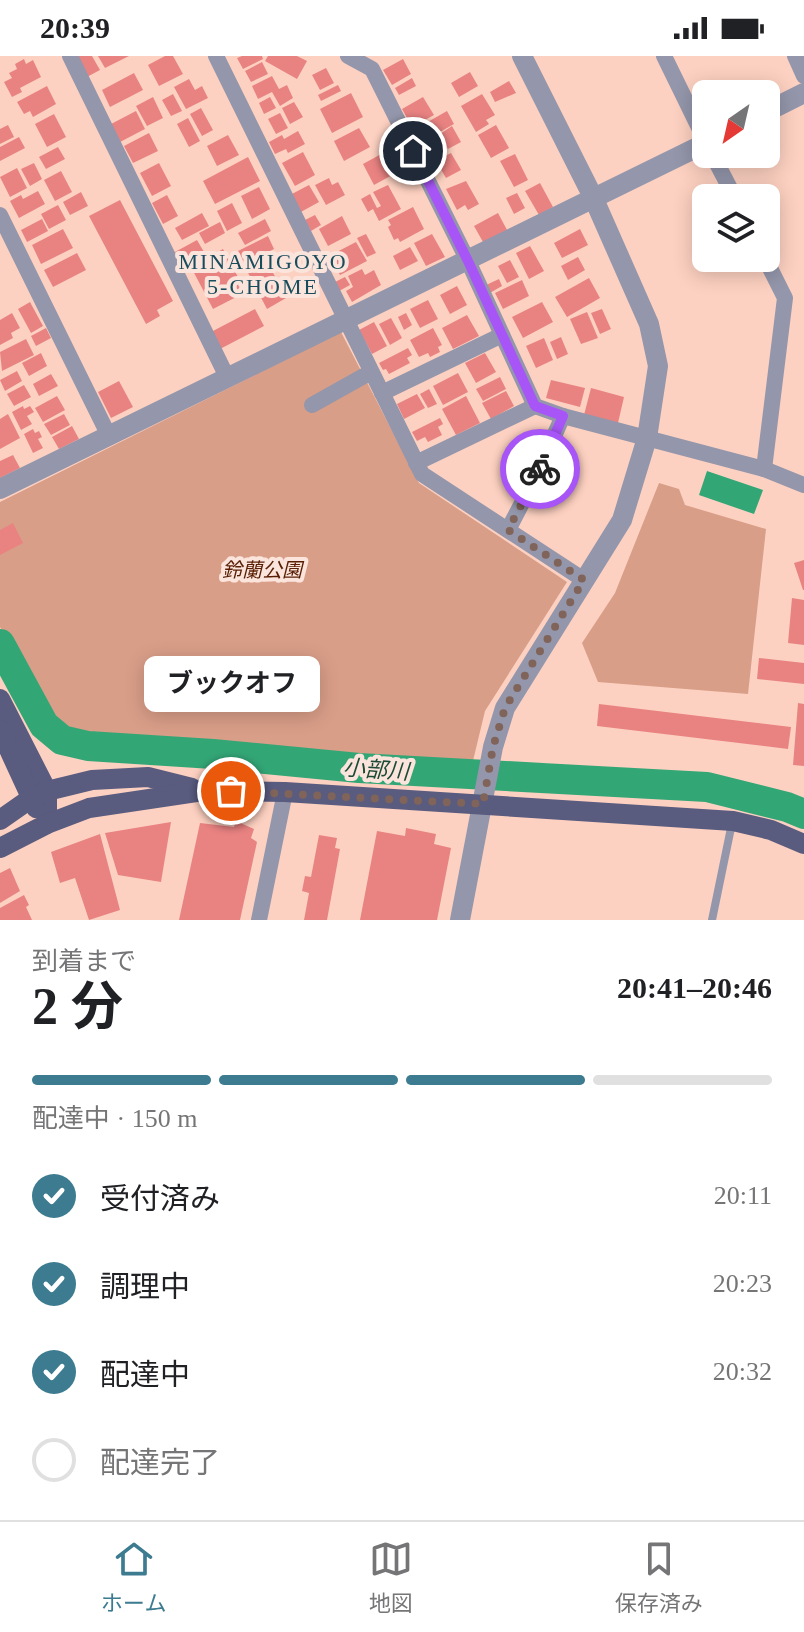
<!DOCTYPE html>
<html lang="ja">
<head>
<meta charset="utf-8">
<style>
  body { margin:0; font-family:"Times New Roman","Noto Sans JP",serif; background:#f2f2f2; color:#202124; height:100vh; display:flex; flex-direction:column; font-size:30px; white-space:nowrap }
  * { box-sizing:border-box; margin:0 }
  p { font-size:26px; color:#757577 }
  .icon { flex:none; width:44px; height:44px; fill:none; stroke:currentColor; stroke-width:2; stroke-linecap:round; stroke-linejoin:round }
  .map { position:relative; height:864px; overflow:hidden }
  .sheet { display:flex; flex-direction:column; background:#fff; flex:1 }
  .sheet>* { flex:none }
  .needle { width:52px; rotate:214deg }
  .controls { position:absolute; left:692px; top:24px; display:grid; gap:16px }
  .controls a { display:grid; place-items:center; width:88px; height:88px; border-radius:12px; background:#fff; box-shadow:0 4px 20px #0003; font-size:40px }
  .pin { position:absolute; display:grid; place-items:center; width:68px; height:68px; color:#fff; margin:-34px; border:4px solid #fff; border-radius:50%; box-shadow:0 2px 8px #0007 }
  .courier { position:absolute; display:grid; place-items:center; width:80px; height:80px; margin:-40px; border:6px solid #a855f7; border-radius:50%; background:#fff; color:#222; box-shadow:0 2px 10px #0007 }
  .bubble { position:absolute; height:56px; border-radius:12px; background:#fff; box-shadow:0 4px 20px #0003; font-size:26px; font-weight:700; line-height:56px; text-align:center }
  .summary em { font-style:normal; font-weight:700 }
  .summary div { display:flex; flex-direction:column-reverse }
  .summary { display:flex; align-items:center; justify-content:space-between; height:136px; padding:0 32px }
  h1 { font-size:52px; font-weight:700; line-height:60px }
  .bar { display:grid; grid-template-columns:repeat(4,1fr); gap:12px 8px; align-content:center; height:96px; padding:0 32px }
  .bar i { height:10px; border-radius:6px; background:#e0e0e0 }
  .bar .current { background:#3c7b90 }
  .bar p { grid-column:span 4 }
  ol { padding:0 32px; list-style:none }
  li { display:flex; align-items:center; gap:24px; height:88px }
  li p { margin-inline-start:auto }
  li .icon { padding:8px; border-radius:50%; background:#3c7b90; color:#fff; stroke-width:4 }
  li:last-child { color:#757577 }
  li i { width:44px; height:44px; border:4px solid #e0e0e0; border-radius:50% }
  .status { display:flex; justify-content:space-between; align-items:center; height:56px; padding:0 40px; background:#fff; direction:ltr }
  .status svg { height:22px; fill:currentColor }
  .menu { display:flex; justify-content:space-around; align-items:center; height:112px; border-top:2px solid #e0e0e0; background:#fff; font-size:22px; color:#757577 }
  .menu a { display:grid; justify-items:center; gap:4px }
  .menu .current { color:#3c7b90 }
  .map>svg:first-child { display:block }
  .green { fill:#d99e88 }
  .water { fill:#33a676 }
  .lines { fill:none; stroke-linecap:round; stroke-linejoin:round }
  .river { stroke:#33a676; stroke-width:30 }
  .building { fill:#e98382 }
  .service { stroke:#9496ab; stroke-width:8 }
  .minor { stroke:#9496ab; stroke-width:16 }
  .tertiary { stroke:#9496ab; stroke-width:20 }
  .primary { stroke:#595b7f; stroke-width:20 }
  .done { stroke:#816459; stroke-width:8; stroke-dasharray:0 14.4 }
  .route { stroke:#a855f7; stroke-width:10 }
  .labels { text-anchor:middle; stroke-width:8; stroke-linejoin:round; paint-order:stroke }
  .park-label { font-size:20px; font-style:italic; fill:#581e03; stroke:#fae4dc }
  .neighbourhood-label { font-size:22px; letter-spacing:2px; fill:#184c5c; stroke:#fae4dc }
  .water-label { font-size:22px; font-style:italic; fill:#1c4a36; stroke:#fae4dc }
</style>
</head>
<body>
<div class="status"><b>20:39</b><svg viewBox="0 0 49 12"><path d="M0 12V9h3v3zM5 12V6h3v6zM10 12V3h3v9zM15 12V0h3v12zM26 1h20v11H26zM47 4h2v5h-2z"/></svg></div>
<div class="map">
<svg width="804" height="864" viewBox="0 0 804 864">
  <rect width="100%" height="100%" fill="#fdd1c1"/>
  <g class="green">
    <polygon points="341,276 419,427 567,526 485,655 472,709 360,705 209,688 89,683 66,678 48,663 0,571 0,446"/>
    <polygon points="659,427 679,433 685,449 766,473 748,638 598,626 582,587 615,537"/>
  </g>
  <polygon class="water" points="707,415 763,434 754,458 699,439"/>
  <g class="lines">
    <polyline class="river" points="0,588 44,669 62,684 88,690 213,698 359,712 707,731 787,751 804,758"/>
  </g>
  <g class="building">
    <polygon points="73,0 92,0 100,14 85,22"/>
    <polygon points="98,0 129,0 105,12"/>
    <polygon points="165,0 173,0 183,18 159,30 148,9"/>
    <polygon points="242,0 262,0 263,3 243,13 237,2"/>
    <polygon points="268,0 297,0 307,5 297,23 265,5"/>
    <polygon points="24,3 26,8 33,4 41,21 20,32 22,36 12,41 4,26 12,22 9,17 17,13 15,8"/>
    <polygon points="403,3 411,18 392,29 383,14"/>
    <polygon points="262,6 268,18 251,26 245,15"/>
    <polygon points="326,12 334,27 320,34 312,19"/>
    <polygon points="470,16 478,30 459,41 451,27"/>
    <polygon points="134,17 143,34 110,51 102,34"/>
    <polygon points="272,20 279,33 287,29 293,42 280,50 272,36 258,43 252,30"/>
    <polygon points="412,22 416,30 399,39 395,32"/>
    <polygon points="189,23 195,34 202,30 208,42 186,53 174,31"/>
    <polygon points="509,25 516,37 495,46 490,36"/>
    <polygon points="338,29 341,35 321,45 318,39"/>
    <polygon points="47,30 56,48 33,61 30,55 24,58 17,46"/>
    <polygon points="351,37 363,61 332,77 320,53"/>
    <polygon points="173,38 182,55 171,60 162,44"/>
    <polygon points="482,38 495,59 486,64 489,68 476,76 461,50"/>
    <polygon points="153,41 163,62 147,70 136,50"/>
    <polygon points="270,41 276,52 264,58 259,47"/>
    <polygon points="423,41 434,59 412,71 402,53"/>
    <polygon points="294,46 303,61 290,68 282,52"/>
    <polygon points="201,52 213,74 202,80 190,58"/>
    <polygon points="136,55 145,73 120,86 111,68"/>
    <polygon points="447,55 454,68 426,84 419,71"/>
    <polygon points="280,57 288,72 276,78 268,63"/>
    <polygon points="54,58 66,81 47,91 35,68"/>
    <polygon points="188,62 200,85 189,91 177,68"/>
    <polygon points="8,69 14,81 0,88 0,73"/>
    <polygon points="496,69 509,92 491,102 478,79"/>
    <polygon points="452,70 461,86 448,93 440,78"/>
    <polygon points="359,72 370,91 344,105 334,85"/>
    <polygon points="298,75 305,88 288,97 286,93 275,98 269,86 282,79 284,83"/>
    <polygon points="149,77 158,95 133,107 124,90"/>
    <polygon points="228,79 239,99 217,110 207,90"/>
    <polygon points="437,80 443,90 433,96 427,86"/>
    <polygon points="19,81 25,92 0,105 0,91"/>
    <polygon points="58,91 65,103 46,113 39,101"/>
    <polygon points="303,96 315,119 295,130 282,107"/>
    <polygon points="383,97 394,118 374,129 363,108"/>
    <polygon points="451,97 461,114 446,122 436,105"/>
    <polygon points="515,98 528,124 514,131 500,105"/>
    <polygon points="248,101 260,125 215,148 203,125"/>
    <polygon points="34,107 42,123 30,130 21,113"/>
    <polygon points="159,107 171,130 152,140 140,117"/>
    <polygon points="17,112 27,132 10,141 0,121"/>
    <polygon points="61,115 72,136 55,145 44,124"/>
    <polygon points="329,122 332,129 338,126 345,139 326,149 315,129"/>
    <polygon points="466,125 479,148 468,154 465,149 457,154 446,133"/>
    <polygon points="540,127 553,151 539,159 525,135"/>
    <polygon points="309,129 319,146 299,157 290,139"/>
    <polygon points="388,129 401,153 379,165 373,153 368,156 361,143 370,138 377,152 381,150 373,136"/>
    <polygon points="259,131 270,153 252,163 241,140"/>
    <polygon points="38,135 45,148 19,162 10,145 21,139 23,143"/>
    <polygon points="81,136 88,150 70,159 63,146"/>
    <polygon points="517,137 525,152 514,158 506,142"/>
    <polygon points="167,139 178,160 163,168 152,147"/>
    <polygon points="120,144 173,245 157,254 160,260 146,268 89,160"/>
    <polygon points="232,147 242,167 227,175 217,155"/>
    <polygon points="58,149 66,164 49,173 41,158"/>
    <polygon points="413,151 424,173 400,186 398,182 394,184 388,171 391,169 388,164"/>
    <polygon points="202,157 209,170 182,184 175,172"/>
    <polygon points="498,157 507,174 483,186 474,170"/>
    <polygon points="315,159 321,169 311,175 305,164"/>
    <polygon points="342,160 351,178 328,190 319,173"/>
    <polygon points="42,163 48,175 27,186 21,174"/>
    <polygon points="265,163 271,175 245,189 238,177"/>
    <polygon points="220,166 225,177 205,188 199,177"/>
    <polygon points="63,173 73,192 41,208 32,189"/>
    <polygon points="580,173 588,189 562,202 554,187"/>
    <polygon points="366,178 376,197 367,201 357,182"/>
    <polygon points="432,178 445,201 426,210 414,187"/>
    <polygon points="268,180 274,193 245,208 238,195"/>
    <polygon points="197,184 204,196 181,208 175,196"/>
    <polygon points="356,186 367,205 340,219 329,200"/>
    <polygon points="530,190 544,215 529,223 516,197"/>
    <polygon points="410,191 418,205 400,214 393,200"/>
    <polygon points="223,193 246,236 213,253 191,211"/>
    <polygon points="77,197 86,214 53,231 44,214"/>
    <polygon points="578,201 585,214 568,224 561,210"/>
    <polygon points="266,203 286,242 267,253 246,213"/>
    <polygon points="510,204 519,221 507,227 498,210"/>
    <polygon points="362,213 365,219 374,214 381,229 352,246 346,235 353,231 348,220"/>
    <polygon points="345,221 350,229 339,235 335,226"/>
    <polygon points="589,222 600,242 567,261 555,241"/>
    <polygon points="499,223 502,230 488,238 484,230"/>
    <polygon points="522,224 529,240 503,253 495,237"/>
    <polygon points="457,230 467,249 450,258 440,239"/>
    <polygon points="428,244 438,263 420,272 410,253"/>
    <polygon points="30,246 43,270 31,277 18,253"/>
    <polygon points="542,246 553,266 523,282 512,261"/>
    <polygon points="255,253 264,270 220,293 211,276"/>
    <polygon points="602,253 611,273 600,278 591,257"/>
    <polygon points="587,256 598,282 581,288 570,263"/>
    <polygon points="12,257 20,272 11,277 13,282 0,289 0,264"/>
    <polygon points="406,257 412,269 404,274 398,261"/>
    <polygon points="467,259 479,280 453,293 442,272"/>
    <polygon points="391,262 402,282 390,289 379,268"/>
    <polygon points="374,266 387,290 372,298 359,274"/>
    <polygon points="46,272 51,282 36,290 31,280"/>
    <polygon points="433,272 442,289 438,291 440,296 430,301 428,297 419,301 410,284"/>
    <polygon points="561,281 568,298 557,303 550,286"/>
    <polygon points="544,282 553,304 536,312 526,290"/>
    <polygon points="26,283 34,299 2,315 0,296"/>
    <polygon points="408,292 412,299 407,302 410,307 389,318 386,313 383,314 379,307"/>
    <polygon points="41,297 47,310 29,320 22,307"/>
    <polygon points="485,297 496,316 476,327 465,307"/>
    <polygon points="17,315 22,325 5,335 0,324"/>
    <polygon points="458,317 468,336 443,349 433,330"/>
    <polygon points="51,318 58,330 39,340 33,328"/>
    <polygon points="500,321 506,333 483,345 476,333"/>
    <polygon points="551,324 585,332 580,351 546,342"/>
    <polygon points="119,325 133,351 111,362 98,336"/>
    <polygon points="24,329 31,341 14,350 7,338"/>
    <polygon points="591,332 624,341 618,367 584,359"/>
    <polygon points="429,333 437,348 428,352 420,338"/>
    <polygon points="506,335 514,350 491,363 482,347"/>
    <polygon points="417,338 425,352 404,363 397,348"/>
    <polygon points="57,340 65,354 43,366 35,352"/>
    <polygon points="466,340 480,367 456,379 442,353"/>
    <polygon points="23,350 24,353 30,350 34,356 27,360 32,368 21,374 12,356"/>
    <polygon points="8,358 20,382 0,393 0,363"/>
    <polygon points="64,358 70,369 51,379 44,368"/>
    <polygon points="440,362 443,368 438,371 442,379 428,386 425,381 417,385 412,376"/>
    <polygon points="72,370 79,383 59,393 52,381"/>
    <polygon points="33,373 35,377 39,375 42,381 38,383 43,392 33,397 24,378"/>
    <polygon points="13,399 20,412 0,422 0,405"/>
    <polygon points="13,467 23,487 0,499 0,474"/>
    <polygon points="804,504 804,534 803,534 794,507"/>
    <polygon points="792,542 804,544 804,589 788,587"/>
    <polygon points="759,602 804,607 804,628 757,623"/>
    <polygon points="798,647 804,648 804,710 793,709"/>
    <polygon points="599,648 791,671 788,693 597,670"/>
    <polygon points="236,765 254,773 251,782 257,786 240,864 179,864 200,767 234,771"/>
    <polygon points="171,766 161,826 118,819 105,777"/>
    <polygon points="406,772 436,778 434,788 451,792 437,864 360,864 377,775 405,780"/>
    <polygon points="100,778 120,854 89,864 75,822 60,827 51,796"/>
    <polygon points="319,779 337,782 335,792 340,793 327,864 304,864 309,837 302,835 305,820 311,821"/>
    <polygon points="10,812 20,835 0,847 0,817"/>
    <polygon points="24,839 29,849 26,851 32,864 0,864 0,852"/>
  </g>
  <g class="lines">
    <polyline class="service" points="712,864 732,767"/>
    <g class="minor">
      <polyline points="70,0 227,321"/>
      <polyline points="216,0 422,418 584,524"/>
      <polyline points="348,0 372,13 468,205 535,350 563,360 764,413 804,429"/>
      <polyline points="664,0 706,86"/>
      <polyline points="795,0 804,20"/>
      <polyline points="712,98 735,142"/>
      <polyline points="0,159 109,380"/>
      <polyline points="382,337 502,279"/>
      <polyline points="312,349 371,316"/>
      <polyline points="416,407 535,350"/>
      <polyline points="764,413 785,242 765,202"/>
      <polyline points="508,474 536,420 563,360"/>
      <polyline points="259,864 285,736"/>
    </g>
    <g class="tertiary">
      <polyline points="766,56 804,37"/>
      <polyline points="0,433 706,87"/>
      <polyline points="460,864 493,691 505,652 622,464 647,382 658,310 649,268 593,141 522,0"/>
    </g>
    <g class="primary">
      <polyline points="0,643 47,735 47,768"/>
      <polyline points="0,674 36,752"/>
      <polyline points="0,764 30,743 47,735 92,724 148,721 192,732"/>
      <polyline points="0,792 47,768 89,752 203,735 285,736 733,765 771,774 804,788"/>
    </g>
  </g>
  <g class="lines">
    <polyline class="done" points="231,735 483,748 493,691 505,652 584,524 508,474 540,413"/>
    <polyline class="route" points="413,95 468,205 535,350 563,360 540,413"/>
  </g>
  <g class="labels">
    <g class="park-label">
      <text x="262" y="521">鈴蘭公園</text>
    </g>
    <g class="neighbourhood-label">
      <text x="263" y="213">MINAMIGOYO<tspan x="263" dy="25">5-CHOME</tspan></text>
    </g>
    <g class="water-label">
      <text transform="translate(376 713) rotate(4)" y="8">小部川</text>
    </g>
  </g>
</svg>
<div class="controls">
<a><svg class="needle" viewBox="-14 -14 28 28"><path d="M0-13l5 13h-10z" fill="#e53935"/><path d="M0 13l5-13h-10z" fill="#757577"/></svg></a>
<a><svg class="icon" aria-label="layers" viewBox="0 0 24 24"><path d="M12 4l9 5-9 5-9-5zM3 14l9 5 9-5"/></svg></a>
</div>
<div class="pin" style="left:231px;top:735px;background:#ea580c"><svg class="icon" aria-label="bag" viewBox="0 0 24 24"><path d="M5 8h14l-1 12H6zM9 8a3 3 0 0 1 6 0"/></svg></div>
<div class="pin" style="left:413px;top:95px;background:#1f2937"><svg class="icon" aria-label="home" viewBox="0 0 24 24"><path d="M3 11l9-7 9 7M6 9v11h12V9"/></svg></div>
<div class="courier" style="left:540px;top:413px"><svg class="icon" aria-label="bike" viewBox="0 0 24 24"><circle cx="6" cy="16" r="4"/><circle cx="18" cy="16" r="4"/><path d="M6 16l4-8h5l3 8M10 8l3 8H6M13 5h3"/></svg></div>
<div class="bubble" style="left:144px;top:600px;width:176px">ブックオフ</div>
</div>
<section class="sheet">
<div class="summary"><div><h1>2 分</h1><p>到着まで</p></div><em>20:41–20:46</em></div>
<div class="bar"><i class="current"></i><i class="current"></i><i class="current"></i><i></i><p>配達中 · 150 m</p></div>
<ol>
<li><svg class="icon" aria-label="check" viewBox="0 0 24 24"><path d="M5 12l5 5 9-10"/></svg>受付済み<p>20:11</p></li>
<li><svg class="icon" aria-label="check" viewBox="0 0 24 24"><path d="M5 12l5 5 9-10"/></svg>調理中<p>20:23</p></li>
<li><svg class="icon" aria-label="check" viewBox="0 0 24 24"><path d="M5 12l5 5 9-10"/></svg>配達中<p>20:32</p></li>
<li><i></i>配達完了</li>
</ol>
</section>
<nav class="menu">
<a class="current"><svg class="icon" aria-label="home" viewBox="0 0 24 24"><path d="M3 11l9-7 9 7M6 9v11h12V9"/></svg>ホーム</a>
<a><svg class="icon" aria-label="map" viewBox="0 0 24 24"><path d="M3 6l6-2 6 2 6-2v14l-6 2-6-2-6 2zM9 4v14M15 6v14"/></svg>地図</a>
<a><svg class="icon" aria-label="saved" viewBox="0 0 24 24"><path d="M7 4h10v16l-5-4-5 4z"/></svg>保存済み</a>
</nav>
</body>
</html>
